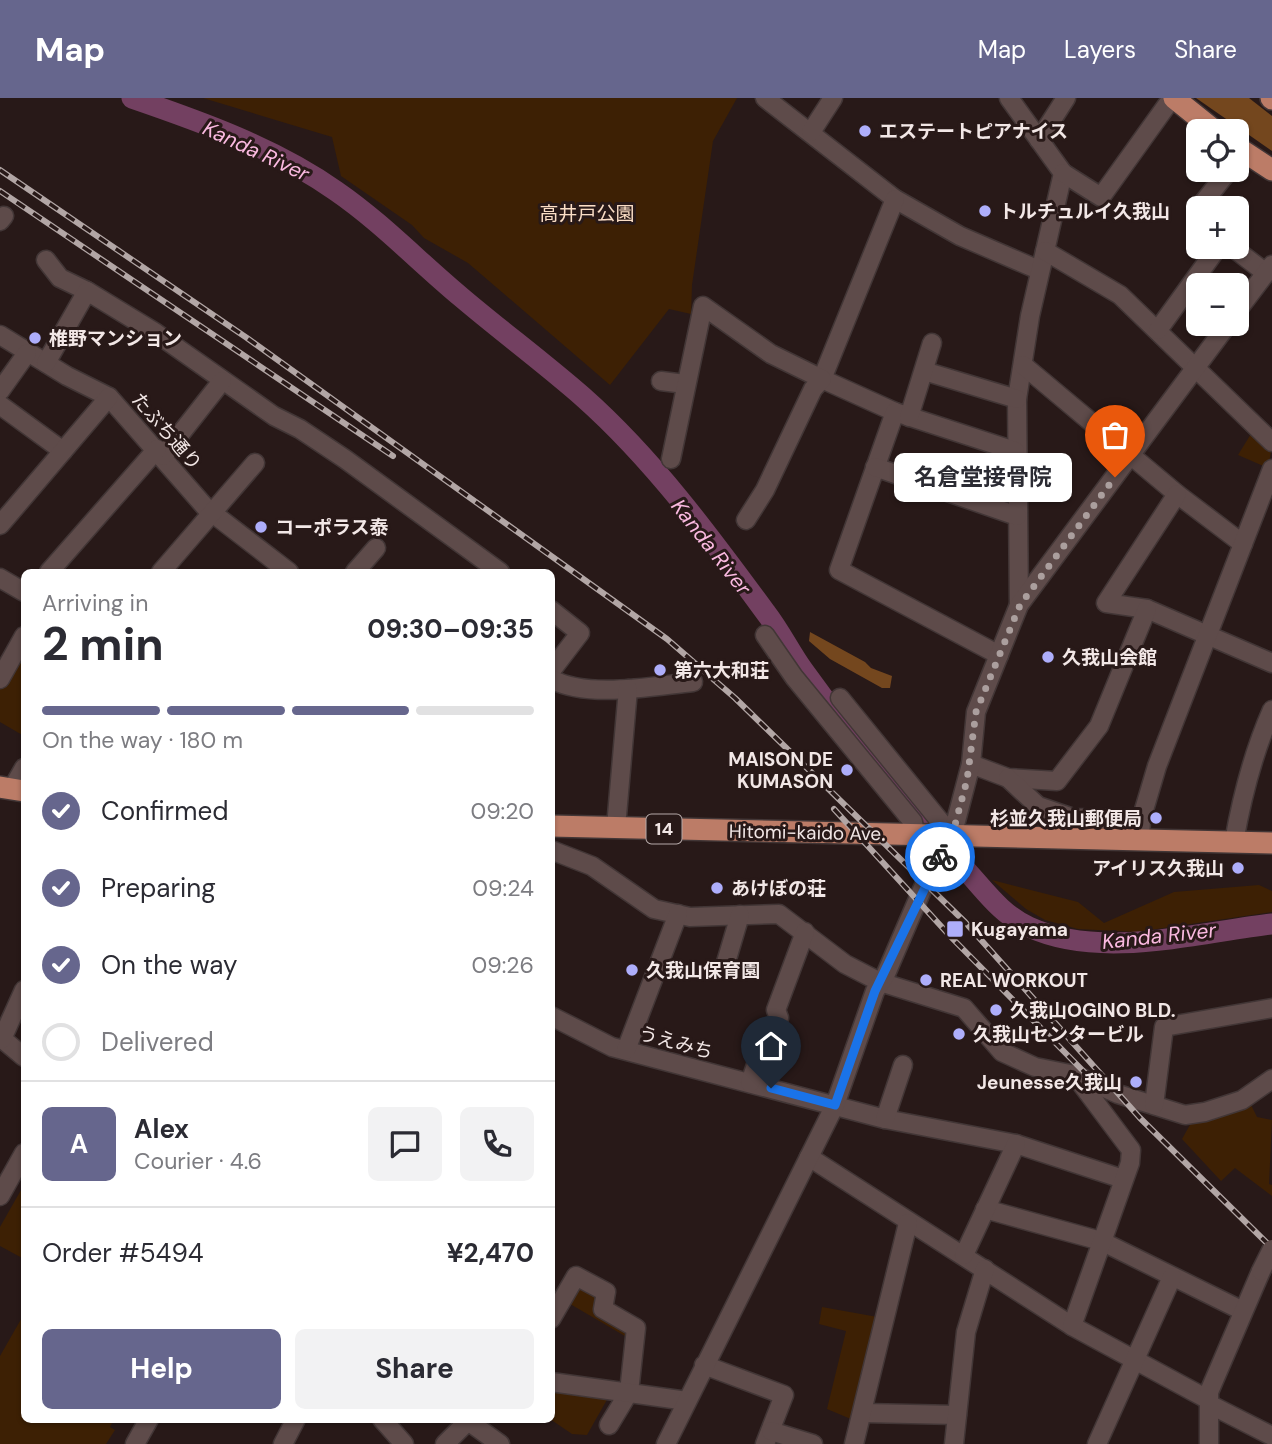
<!DOCTYPE html>
<html lang="en">
<head>
<meta charset="utf-8">
<style>
  body { margin:0; font-family:"DM Sans","Noto Sans JP",sans-serif; background:#f2f2f3; color:#2b2b33; height:100vh; display:flex; flex-direction:column; font-size:26px; white-space:nowrap }
  * { box-sizing:border-box; margin:0 }
  p { font-size:23px; color:#7c7c81 }
  .icon { flex:none; width:38px; height:38px; fill:none; stroke:currentColor; stroke-width:2; stroke-linecap:round; stroke-linejoin:round }
  .map { position:relative; flex:1; overflow:hidden }
  .panel { position:absolute; left:21px; top:471px; width:534px; height:854px; display:flex; flex-direction:column; background:#fff; border-radius:10px; box-shadow:0 2px 5px #0004 }
  .panel>* { flex:none }
  .fabs { position:absolute; left:1186px; top:21px; display:grid; gap:14px }
  .fabs a { display:grid; place-items:center; width:63px; height:63px; border-radius:10px; background:#fff; box-shadow:0 2px 5px #0004; font-size:35px }
  .pin { position:absolute; display:grid; place-items:center; width:60px; height:60px; color:#fff; margin:-72px -30px; border-radius:50% 50% 50% 0; rotate:-45deg; box-shadow:0 0 7px #0007 }
  .pin .icon { rotate:45deg }
  .courier { position:absolute; display:grid; place-items:center; width:70px; height:70px; margin:-35px; border:5px solid #1a73e8; border-radius:50%; background:#fff; color:#222; box-shadow:0 2px 9px #0007 }
  .bubble { position:absolute; height:49px; border-radius:10px; background:#fff; box-shadow:0 2px 5px #0004; font-size:23px; font-weight:700; line-height:49px; text-align:center }
  .overview em { font-style:normal; font-weight:700 }
  .overview div { display:flex; flex-direction:column-reverse }
  .overview { display:flex; align-items:center; justify-content:space-between; height:119px; padding:0 21px }
  h1 { font-size:46px; font-weight:700; line-height:52px }
  .bar { display:grid; grid-template-columns:repeat(4,1fr); gap:10px 7px; align-content:center; height:84px; padding:0 21px }
  .bar i { height:9px; border-radius:5px; background:#e1e1e2 }
  .bar .current { background:#66668d }
  .bar p { grid-column:span 4 }
  .line { display:flex; align-items:center; gap:18px; padding:0 21px; border-top:2px solid #e1e1e2 }
  .line div { flex:1 }
  .round { display:grid; place-items:center; flex:none; width:74px; height:74px; border-radius:10px; background:#f2f2f3 }
  ol { padding:0 21px; list-style:none }
  li { display:flex; align-items:center; gap:21px; height:77px }
  li p { margin-inline-start:auto }
  li .icon { padding:7px; border-radius:50%; background:#66668d; color:#fff; stroke-width:4 }
  li:last-child { color:#7c7c81 }
  li i { width:38px; height:38px; border:4px solid #e1e1e2; border-radius:50% }
  .cta { display:flex; gap:14px; margin-top:auto; padding:14px 21px }
  .cta a { flex:1; height:80px; border-radius:10px; background:#66668d; color:#fff; font-size:28px; font-weight:700; line-height:80px; text-align:center }
  .cta a+a { background:#f2f2f3; color:#2b2b33 }
  header { display:flex; align-items:center; gap:42px; box-sizing:border-box; height:98px; padding:0 35px; background:#66668d; color:#fff }
  header strong { font-size:33px }
  nav { display:flex; gap:38px; margin-inline-start:auto; font-size:24px }
  .map>svg:first-child { display:block }
  .green { fill:#3d2004 }
  .forest { fill:#74471e }
  .lines { fill:none; stroke-linecap:round; stroke-linejoin:round }
  .river { stroke:#734061; stroke-width:21 }
  .minor-casing { stroke:#423636; stroke-width:21 }
  .major-casing { stroke:#423636; stroke-width:24 }
  .minor { stroke:#5e4b4a; stroke-width:18 }
  .major { stroke:#bc7c67; stroke-width:21 }
  .rail-casing { stroke:#b2a6a5; stroke-width:6 }
  .rail { stroke:#281918; stroke-width:3.5; stroke-dasharray:10; stroke-linecap:butt }
  .minor-bridge-casing { stroke:#423636; stroke-width:21; stroke-linecap:butt }
  .minor-bridge { stroke:#5e4b4a; stroke-width:18 }
  .done { stroke:#ab9f9e; stroke-width:7; stroke-dasharray:0 12.6 }
  .route { stroke:#1a73e8; stroke-width:9 }
  .poi-dot { fill:#aeaefb; stroke:#281918; stroke-width:2.5 }
  .labels { text-anchor:middle; stroke-width:6; stroke-linejoin:round; paint-order:stroke }
  .shield { fill:#281918; stroke:#b5a9a8; stroke-width:2 }
  .shield-label { font-size:18px; font-weight:bold; fill:#f2e7e6 }
  .poi-label { font-size:19px; font-weight:bold; fill:#f2e7e6; stroke:#281918; text-anchor:start }
  .park-label { font-size:19px; fill:#fbdec6; stroke:#281918 }
  .street-label { font-size:19px; fill:#f2e7e6; stroke:#281918 }
  .water-label { font-size:21px; font-style:italic; fill:#fab9e0; stroke:#281918 }
</style>
</head>
<body>
<header>
<strong>Map</strong>
<nav><a>Map</a><a>Layers</a><a>Share</a></nav>
</header>
<div class="map">
<svg width="1272" height="1346" viewBox="0 0 1272 1346">
  <rect width="100%" height="100%" fill="#281918"/>
  <g class="green">
    <polygon points="203,0 737,0 713,43 692,187 691,216 669,211 610,287 468,165 424,140 412,127 341,78 332,39"/>
    <polygon points="1254,331 1272,348 1268,370 1238,357"/>
    <polygon points="24,544 24,638 0,624 0,587"/>
    <polygon points="992,782 1078,804 1104,825 1174,794 1259,787 1272,793 1272,814 1136,834 1078,831 1045,822 1026,811"/>
    <polygon points="1249,1003 1257,1019 1272,1022 1269,1086 1272,1087 1272,1098 1235,1070 1221,1083 1182,1041 1195,1018"/>
    <polygon points="21,1092 24,1094 24,1161 0,1148 0,1129"/>
    <path d="M 575,1187 C 596,1195 628,1216 630,1241 L 565,1203 Z"/>
    <polygon points="822,1209 883,1220 858,1324 827,1311 846,1233 819,1226"/>
    <polygon points="24,1216 24,1321 114,1321 110,1329 115,1332 106,1346 0,1346 0,1258"/>
    <polygon points="551,1292 609,1298 587,1337 572,1336 550,1321"/>
  </g>
  <g class="forest">
    <polygon points="1196,0 1249,0 1272,18 1272,53"/>
    <polygon points="810,534 865,564 871,570 892,578 890,590 882,590 830,561 809,543"/>
  </g>
  <g class="lines">
    <path class="river" d="M 132,0 C 202,24 275,50 336,93 C 381,124 419,164 461,199 C 501,233 543,264 583,299 C 653,361 711,440 766,515 C 780,533 790,554 803,572 C 850,637 908,710 963,769 C 984,791 1000,816 1029,829 C 1101,862 1195,835 1272,826"/>
    <defs>
      <g id="minor">
        <polyline points="765,0 895,101 960,138 1039,172"/>
        <polyline points="1009,0 1063,75 1030,218 1017,301 1019,507"/>
        <polyline points="811,34 833,0"/>
        <polyline points="1039,42 1066,0"/>
        <polyline points="1063,75 1101,99 1172,0"/>
        <polyline points="895,101 822,281 895,314 1015,353"/>
        <polyline points="1199,110 1229,72"/>
        <polyline points="0,123 4,118"/>
        <polyline points="1232,149 1266,175"/>
        <polyline points="1045,153 1120,197 1272,344"/>
        <polyline points="46,162 60,180 87,193"/>
        <polyline points="1237,213 1272,167"/>
        <polyline points="1158,232 1218,149"/>
        <polyline points="0,237 67,278 109,299 206,410 289,474"/>
        <polyline points="46,265 87,193 156,235 274,318 300,331 345,361 500,474"/>
        <polyline points="1023,267 1177,396 1243,446"/>
        <polyline points="924,273 1017,301"/>
        <polyline points="661,283 685,286"/>
        <polyline points="0,293 27,255"/>
        <polyline points="0,307 63,353"/>
        <polyline points="895,314 839,472 999,557"/>
        <polyline points="909,319 932,245"/>
        <polyline points="163,358 222,283"/>
        <polyline points="671,361 703,208 771,256 822,281 813,291 765,392 746,422"/>
        <polyline points="875,369 1017,418"/>
        <polyline points="1177,396 1106,505 1147,511 1272,565"/>
        <polyline points="0,427 109,299"/>
        <polyline points="49,474 157,351"/>
        <polyline points="161,474 255,365"/>
        <polyline points="355,474 376,450"/>
        <polyline points="0,480 24,494"/>
        <polyline points="551,512 580,535 551,573"/>
        <polyline points="765,537 794,579 913,724 915,735"/>
        <polyline points="0,581 24,538"/>
        <path d="M 551,581 C 588,601 653,588 693,584"/>
        <polyline points="840,600 952,738"/>
        <polyline points="971,666 1008,680 1057,683 1099,628 1147,511"/>
        <polyline points="1008,680 1038,708 1073,720 1141,722"/>
        <polyline points="12,691 24,670"/>
        <polyline points="616,729 628,591"/>
        <polyline points="1140,741 1141,722 1157,668 1272,371"/>
        <path d="M 1234,744 C 1242,698 1253,655 1272,612"/>
        <polyline points="551,752 592,768 654,811 690,819 779,816 845,866 880,884 964,910 1002,954 1035,969 1075,977 1118,996 1185,1017 1205,1014 1242,1002 1272,981"/>
        <polyline points="724,871 740,817"/>
        <polyline points="551,918 612,949 885,1021 1016,1046 1123,1081"/>
        <polyline points="0,939 24,959"/>
        <polyline points="2,941 24,892"/>
        <polyline points="626,952 678,816"/>
        <polyline points="750,985 766,937 775,930 779,920 776,912 805,834"/>
        <polyline points="1154,1007 1164,929 1272,910"/>
        <polyline points="885,1021 903,967"/>
        <polyline points="809,1059 1072,1228 1209,1302"/>
        <polyline points="0,1098 24,1055"/>
        <polyline points="985,1111 1101,1143 1243,1213"/>
        <polyline points="964,1157 1016,1046"/>
        <polyline points="551,1221 576,1178 606,1194 603,1211 636,1230 629,1294 609,1327"/>
        <polyline points="1072,1228 1130,1065 1131,1052 1077,980"/>
        <polyline points="704,1267 784,1297 765,1346"/>
        <polyline points="551,1284 687,1303"/>
        <polyline points="1209,1306 1272,1338"/>
        <polyline points="864,1315 957,1317"/>
        <polyline points="382,1321 404,1346"/>
        <polyline points="468,1323 500,1346"/>
        <polyline points="771,1333 813,1346"/>
        <polyline points="135,1346 149,1321"/>
        <polyline points="283,1346 296,1321"/>
        <polyline points="445,1346 470,1321"/>
        <polyline points="666,1346 835,1007 875,893 885,878 925,785 951,742 971,666 976,614 1019,507 1228,226"/>
        <polyline points="854,1346 908,1125"/>
        <polyline points="954,1346 966,1234 985,1171"/>
        <polyline points="1097,1346 1172,1179"/>
        <polyline points="1209,1346 1209,1294 1261,1173"/>
      </g>
      <g id="major">
        <polyline points="1174,0 1215,33"/>
        <polyline points="1271,0 1272,1"/>
        <polyline points="1237,49 1272,72"/>
        <polyline points="0,689 24,693"/>
        <polyline points="551,728 1272,745"/>
      </g>
    </defs>
    <use href="#minor" class="minor-casing"/>
    <use href="#major" class="major-casing"/>
    <use href="#minor" class="minor"/>
    <use href="#major" class="major"/>
    <defs>
      <g id="rail">
        <polyline points="0,72 247,240 667,541 735,600 965,824 1140,1020 1272,1150"/>
        <polyline points="0,93 393,358"/>
        <polyline points="834,711 950,838 1097,987"/>
      </g>
    </defs>
    <use href="#rail" class="rail-casing"/>
    <use href="#rail" class="rail"/>
    <defs>
      <polyline id="minor-bridge" points="1261,1173 1272,1151"/>
    </defs>
    <use href="#minor-bridge" class="minor-bridge-casing"/>
    <use href="#minor-bridge" class="minor-bridge"/>
  </g>
  <g class="lines">
    <polyline class="done" points="940,759 951,742 967,682 976,614 1020,507 1115,379"/>
    <polyline class="route" points="771,990 835,1007 875,893 940,759"/>
  </g>
  <g class="poi-dot">
    <circle cx="865" cy="33" r="7"/>
    <circle cx="985" cy="113" r="7"/>
    <circle cx="35" cy="240" r="7"/>
    <circle cx="261" cy="429" r="7"/>
    <circle cx="1048" cy="559" r="7"/>
    <circle cx="660" cy="572" r="7"/>
    <circle cx="847" cy="672" r="7"/>
    <circle cx="1156" cy="720" r="7"/>
    <circle cx="1238" cy="770" r="7"/>
    <circle cx="717" cy="790" r="7"/>
    <rect x="946" y="822" width="18" height="18" rx="3.5"/>
    <circle cx="632" cy="872" r="7"/>
    <circle cx="926" cy="882" r="7"/>
    <circle cx="996" cy="912" r="7"/>
    <circle cx="959" cy="936" r="7"/>
    <circle cx="1136" cy="984" r="7"/>
  </g>
  <g class="labels">
    <rect class="shield" x="646.5" y="716.5" width="35" height="29" rx="5"/>
    <g class="shield-label">
      <text x="664" y="737">14</text>
    </g>
    <g class="poi-label">
      <text x="879" y="40">エステートピアナイス</text>
      <text x="999" y="120">トルチュルイ久我山</text>
      <text x="49" y="247">椎野マンション</text>
      <text x="275" y="436">コーポラス泰</text>
      <text x="1062" y="566">久我山会館</text>
      <text x="674" y="579">第六大和荘</text>
      <text x="833" y="668" text-anchor="end">MAISON DE<tspan x="833" dy="22">KUMASON</tspan></text>
      <text x="1142" y="727" text-anchor="end">杉並久我山郵便局</text>
      <text x="1224" y="777" text-anchor="end">アイリス久我山</text>
      <text x="731" y="797">あけぼの荘</text>
      <text x="971" y="838">Kugayama</text>
      <text x="646" y="879">久我山保育園</text>
      <text x="940" y="889">REAL WORKOUT</text>
      <text x="1010" y="919">久我山OGINO BLD.</text>
      <text x="973" y="943">久我山センタービル</text>
      <text x="1122" y="991" text-anchor="end">Jeunesse久我山</text>
    </g>
    <g class="park-label">
      <text x="587" y="122">高井戸公園</text>
    </g>
    <g class="street-label">
      <text transform="translate(167 333) rotate(49)" y="7">たぶち通り</text>
      <text transform="translate(807 734) rotate(1)" y="7">Hitomi-kaido Ave.</text>
      <text transform="translate(676 944) rotate(15)" y="7">うえみち</text>
    </g>
    <g class="water-label">
      <text transform="translate(256 53) rotate(25)" y="7">Kanda River</text>
      <text transform="translate(711 449) rotate(52)" y="7">Kanda River</text>
      <text transform="translate(1159 838) rotate(-6)" y="7">Kanda River</text>
    </g>
  </g>
</svg>
<div class="fabs">
<a><svg class="icon" aria-label="locate" viewBox="0 0 24 24"><circle cx="12" cy="12" r="6"/><path d="M12 2v4M12 18v4M2 12h4M18 12h4"/></svg></a>
<a>+</a>
<a>−</a>
</div>
<div class="pin" style="left:1115px;top:379px;background:#ea580c"><svg class="icon" aria-label="bag" viewBox="0 0 24 24"><path d="M5 8h14l-1 12H6zM9 8a3 3 0 0 1 6 0"/></svg></div>
<div class="pin" style="left:771px;top:990px;background:#1f2937"><svg class="icon" aria-label="home" viewBox="0 0 24 24"><path d="M3 11l9-7 9 7M6 9v11h12V9"/></svg></div>
<div class="courier" style="left:940px;top:759px"><svg class="icon" aria-label="bike" viewBox="0 0 24 24"><circle cx="6" cy="16" r="4"/><circle cx="18" cy="16" r="4"/><path d="M6 16l4-8h5l3 8M10 8l3 8H6M13 5h3"/></svg></div>
<div class="bubble" style="left:894px;top:355px;width:178px">名倉堂接骨院</div>
<section class="panel">
<div class="overview"><div><h1>2 min</h1><p>Arriving in</p></div><em>09:30–09:35</em></div>
<div class="bar"><i class="current"></i><i class="current"></i><i class="current"></i><i></i><p>On the way · 180 m</p></div>
<ol>
<li><svg class="icon" aria-label="check" viewBox="0 0 24 24"><path d="M5 12l5 5 9-10"/></svg>Confirmed<p>09:20</p></li>
<li><svg class="icon" aria-label="check" viewBox="0 0 24 24"><path d="M5 12l5 5 9-10"/></svg>Preparing<p>09:24</p></li>
<li><svg class="icon" aria-label="check" viewBox="0 0 24 24"><path d="M5 12l5 5 9-10"/></svg>On the way<p>09:26</p></li>
<li><i></i>Delivered</li>
</ol>
<div class="line" style="height:126px"><b class="round" style="background:#66668d;color:#fff">A</b><div><b>Alex</b><p>Courier · 4.6</p></div><a class="round"><svg class="icon" aria-label="chat" viewBox="0 0 24 24"><path d="M4 5h16v11H9l-5 4z"/></svg></a><a class="round"><svg class="icon" aria-label="phone" viewBox="0 0 24 24"><path d="M5 4h4l2 5-3 2q2 4 5 5l2-3 5 2v4C11 20 4 13 5 4z"/></svg></a></div>
<div class="line" style="height:91px"><div>Order #5494</div><b>¥2,470</b></div>
<div class="cta"><a>Help</a><a>Share</a></div>
</section>
</div>
</body>
</html>
